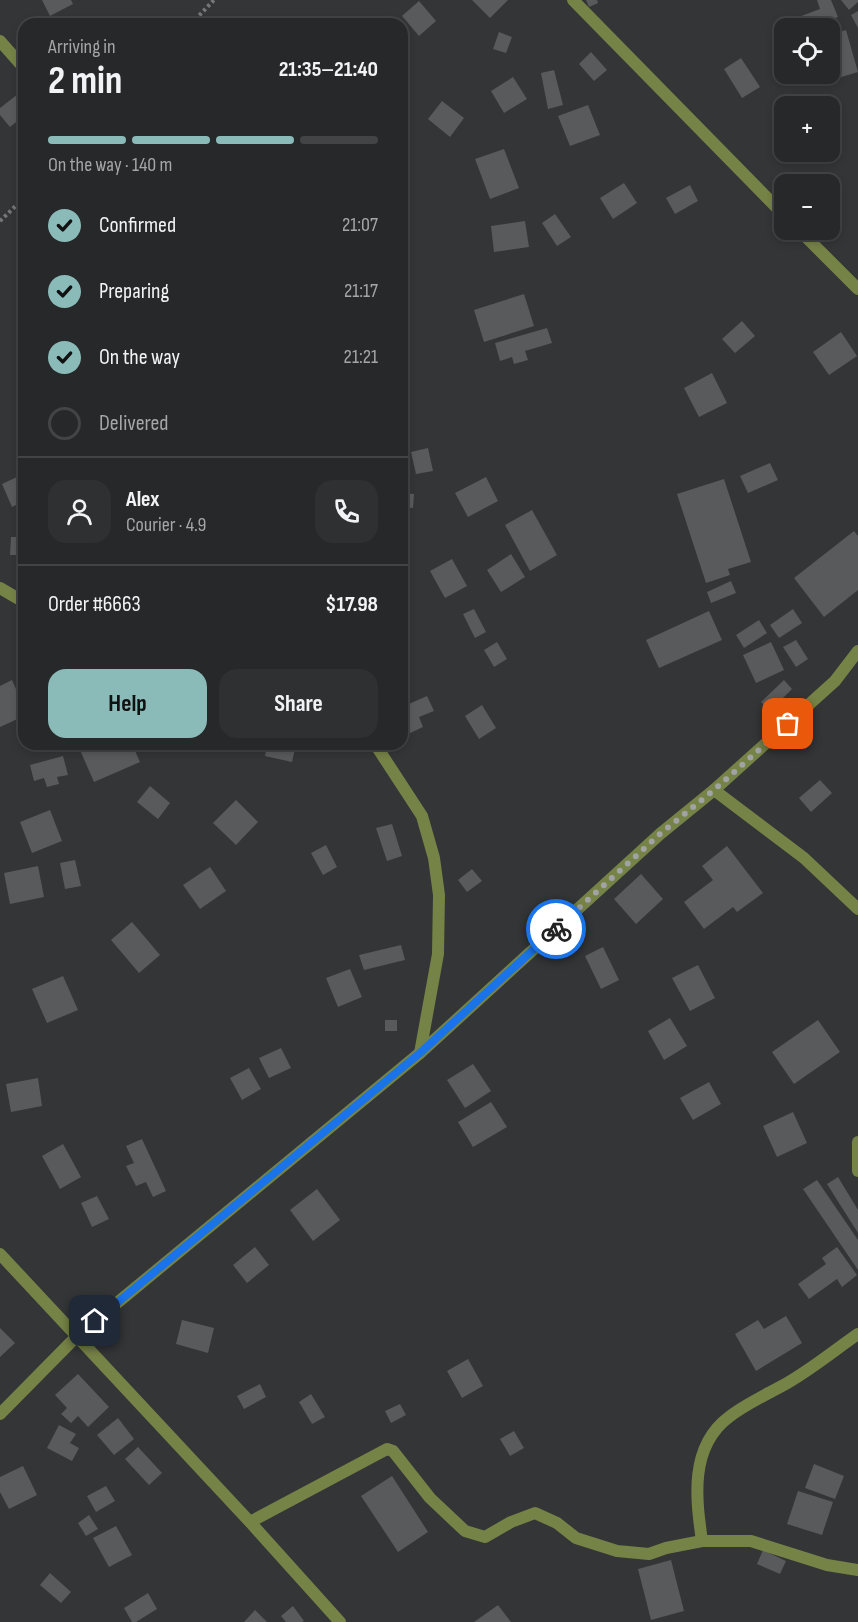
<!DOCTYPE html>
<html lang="en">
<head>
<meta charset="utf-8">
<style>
  body { margin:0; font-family:"Sofia Sans Condensed",sans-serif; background:#2e3031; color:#f1f3f6; height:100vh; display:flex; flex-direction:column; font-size:22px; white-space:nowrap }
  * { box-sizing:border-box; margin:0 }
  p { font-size:20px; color:#a4a6a8 }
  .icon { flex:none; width:33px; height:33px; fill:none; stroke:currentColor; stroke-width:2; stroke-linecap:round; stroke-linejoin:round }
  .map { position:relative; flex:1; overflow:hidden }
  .drawer { position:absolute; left:18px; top:18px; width:390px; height:732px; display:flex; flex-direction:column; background:#262829; border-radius:18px; box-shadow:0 3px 9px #0003,0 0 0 2px #424446 }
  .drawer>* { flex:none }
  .controls { position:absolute; left:774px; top:18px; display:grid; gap:12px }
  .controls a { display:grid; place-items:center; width:66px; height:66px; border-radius:12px; background:#262829; box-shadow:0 3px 9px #0003,0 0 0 2px #424446; font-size:30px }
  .pin { position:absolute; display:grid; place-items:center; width:51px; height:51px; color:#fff; margin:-26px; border-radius:12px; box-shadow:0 3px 9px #0006 }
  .courier { position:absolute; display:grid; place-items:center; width:60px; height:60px; margin:-30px; border:4px solid #1a73e8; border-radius:50%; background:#fff; color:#222; box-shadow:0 2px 8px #0007 }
  .summary em { font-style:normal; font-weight:700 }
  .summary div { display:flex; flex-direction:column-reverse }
  .summary { display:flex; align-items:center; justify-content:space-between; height:102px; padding:0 30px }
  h1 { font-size:39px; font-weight:700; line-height:45px }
  .bar { display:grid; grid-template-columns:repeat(4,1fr); gap:9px 6px; align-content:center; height:72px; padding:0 30px }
  .bar i { height:8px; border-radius:4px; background:#424446 }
  .bar .selected { background:#8bbbb9 }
  .bar p { grid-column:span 4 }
  .line { display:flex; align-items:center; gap:15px; padding:0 30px; border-top:2px solid #424446 }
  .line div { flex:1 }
  .round { display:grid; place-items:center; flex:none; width:63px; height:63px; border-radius:18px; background:#2e3031 }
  ol { padding:0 30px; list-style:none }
  li { display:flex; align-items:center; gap:18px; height:66px }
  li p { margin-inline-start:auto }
  li .icon { padding:6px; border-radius:50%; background:#8bbbb9; color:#111; stroke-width:4 }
  li:last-child { color:#a4a6a8 }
  li i { width:33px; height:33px; border:3px solid #424446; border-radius:50% }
  .action { display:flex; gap:12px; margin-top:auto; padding:12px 30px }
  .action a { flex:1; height:69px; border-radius:18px; background:#8bbbb9; color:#111; font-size:24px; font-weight:700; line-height:69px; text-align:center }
  .action a+a { background:#2e3031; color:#f1f3f6 }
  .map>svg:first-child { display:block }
  .building { fill:#585a5c }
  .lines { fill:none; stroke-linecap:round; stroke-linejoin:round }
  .path { stroke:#757779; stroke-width:4; stroke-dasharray:3 3; stroke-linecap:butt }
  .minor { stroke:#768346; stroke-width:12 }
  .done { stroke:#a1a2a4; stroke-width:6; stroke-dasharray:0 10.8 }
  .route { stroke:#1a73e8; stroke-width:8 }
</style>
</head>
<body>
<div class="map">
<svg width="858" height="1622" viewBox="0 0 858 1622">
  <rect width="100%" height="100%" fill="#333537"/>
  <g class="building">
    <polygon points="42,0 71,0 73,4 50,16"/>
    <polygon points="472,0 508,0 490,18"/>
    <polygon points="586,0 597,0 598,3 589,7"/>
    <polygon points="817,0 831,0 838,17 809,28 800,28 796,18 820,9"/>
    <polygon points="841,0 858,0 858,2 849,10"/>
    <polygon points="419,1 436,21 419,36 402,16"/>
    <polygon points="858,11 858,28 851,15"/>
    <polygon points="846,30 858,72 828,81 826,74 830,74 830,35"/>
    <polygon points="499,32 512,37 506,53 493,49"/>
    <polygon points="591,52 607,70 594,81 579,64"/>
    <polygon points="741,58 760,87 742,98 724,69"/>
    <polygon points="554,70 563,105 548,109 541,73"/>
    <polygon points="513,77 527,99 504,113 491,91"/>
    <polygon points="18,94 24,102 24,116 10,127 0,115 0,108"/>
    <polygon points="442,101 464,118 450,137 428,119"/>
    <polygon points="588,105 600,135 570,146 558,116"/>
    <polygon points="504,149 519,188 490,199 475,159"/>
    <polygon points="624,183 637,203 613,219 600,198"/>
    <polygon points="690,185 698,201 675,214 666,198"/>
    <polygon points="555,214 571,237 557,246 542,223"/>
    <polygon points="525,221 529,247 494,252 491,226"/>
    <polygon points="524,294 534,326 484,342 474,310"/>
    <polygon points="742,321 755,336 735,353 722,339"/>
    <polygon points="24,326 24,343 17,330"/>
    <polygon points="547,328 552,343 525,351 528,360 514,364 512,357 500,361 495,343"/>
    <polygon points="841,332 857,356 829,375 813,352"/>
    <polygon points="712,373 727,403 699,417 684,388"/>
    <polygon points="402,408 406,408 408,437 402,437"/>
    <polygon points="428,448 433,471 416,474 411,452"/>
    <polygon points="770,463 778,480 748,493 740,476"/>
    <polygon points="17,477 24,492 24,501 12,507 2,484"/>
    <polygon points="486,477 498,501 468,517 455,493"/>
    <polygon points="724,479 751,562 728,569 730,575 706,583 677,494"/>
    <polygon points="404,493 414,494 413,508 403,507"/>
    <polygon points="532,510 557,555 530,571 505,525"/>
    <polygon points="854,531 858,536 858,590 824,617 794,578"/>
    <polygon points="11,537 24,537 24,555 10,555"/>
    <polygon points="511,554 525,577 501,592 487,570"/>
    <polygon points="452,559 467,586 445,598 430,571"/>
    <polygon points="731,581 736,593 711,603 707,592"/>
    <polygon points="474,609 486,632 475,638 463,614"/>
    <polygon points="793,609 802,623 779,638 770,625"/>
    <polygon points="709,611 722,640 659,668 646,640"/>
    <polygon points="759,620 767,633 744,648 736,635"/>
    <polygon points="796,640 808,659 796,667 783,647"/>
    <polygon points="497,642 507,659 494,667 484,650"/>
    <polygon points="771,642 784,670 756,683 743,655"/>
    <polygon points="12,680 24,707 24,716 0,727 0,686"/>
    <polygon points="784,680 792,689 770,711 761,702"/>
    <polygon points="427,696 434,711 419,717 423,727 408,734 402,720 402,707"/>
    <polygon points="482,705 496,728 479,739 465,716"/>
    <polygon points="94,744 132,744 140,762 94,782 80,750"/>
    <polygon points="267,744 296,744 292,762 265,756"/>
    <polygon points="63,756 68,775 57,777 59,784 47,787 44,778 34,781 30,765"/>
    <polygon points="820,780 832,793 811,812 799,798"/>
    <polygon points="150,786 170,803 158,819 137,802"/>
    <polygon points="236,800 258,822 236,845 213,823"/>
    <polygon points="50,810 62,841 32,853 20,822"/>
    <polygon points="392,824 402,856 387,861 376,828"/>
    <polygon points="326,845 337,867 323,875 311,853"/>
    <polygon points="727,846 763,893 737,912 733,907 704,929 684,902 713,880 702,866"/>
    <polygon points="75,860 81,886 65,889 60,863"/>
    <polygon points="38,866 44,897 10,904 4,873"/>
    <polygon points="210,867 226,891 200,909 183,885"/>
    <polygon points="472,869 482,881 467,892 458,880"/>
    <polygon points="641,874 663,899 636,924 614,899"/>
    <polygon points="132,922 160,955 139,973 111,940"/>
    <polygon points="401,945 405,960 364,970 359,955"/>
    <polygon points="603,947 619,980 601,989 585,956"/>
    <polygon points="698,965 715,998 690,1011 672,978"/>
    <polygon points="350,969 362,997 338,1007 326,978"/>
    <polygon points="63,976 78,1010 47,1023 32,989"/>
    <polygon points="670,1018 687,1046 664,1060 648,1031"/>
    <rect x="385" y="1020" width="12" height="11"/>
    <polygon points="818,1020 840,1052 794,1084 772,1052"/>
    <polygon points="281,1048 291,1068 269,1078 259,1058"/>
    <polygon points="473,1064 491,1091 465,1108 447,1080"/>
    <polygon points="249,1068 261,1089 242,1100 230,1078"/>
    <polygon points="38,1078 42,1106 11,1112 6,1084"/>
    <polygon points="709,1082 721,1104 693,1120 680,1098"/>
    <polygon points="491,1102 507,1127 473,1147 458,1122"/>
    <polygon points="793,1112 807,1143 777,1157 763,1126"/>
    <polygon points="142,1139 166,1191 153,1197 146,1182 136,1186 126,1166 134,1163 126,1146"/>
    <polygon points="63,1144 81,1177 60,1189 42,1156"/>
    <polygon points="838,1177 858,1210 858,1233 827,1184"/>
    <polygon points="817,1180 858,1240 858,1270 803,1189"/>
    <polygon points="317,1189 340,1220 313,1241 290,1210"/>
    <polygon points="97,1196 109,1219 92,1227 81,1203"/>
    <polygon points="255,1247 269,1265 247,1283 233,1265"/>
    <polygon points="837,1247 857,1275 842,1287 837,1279 809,1299 798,1284 826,1264 822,1258"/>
    <polygon points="786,1316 802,1343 756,1371 735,1334 758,1320 764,1329"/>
    <polygon points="182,1320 214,1328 208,1353 176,1344"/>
    <polygon points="0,1328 15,1343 0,1357"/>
    <polygon points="468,1359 483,1386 462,1398 447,1371"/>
    <polygon points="78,1374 109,1407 88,1427 78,1416 71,1423 61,1414 67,1408 55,1395"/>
    <polygon points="260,1384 266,1397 244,1409 237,1396"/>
    <polygon points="311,1394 325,1417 312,1424 299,1402"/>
    <polygon points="400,1404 406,1415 391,1423 385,1411"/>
    <polygon points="118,1418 134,1439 114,1455 97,1435"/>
    <polygon points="59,1425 76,1434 70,1443 79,1448 72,1461 47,1448"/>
    <polygon points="514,1431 524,1448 510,1456 500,1439"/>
    <polygon points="138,1447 162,1473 149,1485 125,1459"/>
    <polygon points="814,1464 844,1476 835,1499 805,1488"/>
    <polygon points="23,1466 37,1495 9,1509 0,1492 0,1477"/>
    <polygon points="392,1476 428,1532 398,1552 361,1496"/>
    <polygon points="106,1486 115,1501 96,1512 87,1496"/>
    <polygon points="798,1491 833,1502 822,1535 787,1524"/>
    <polygon points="89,1515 98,1529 86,1536 78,1523"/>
    <polygon points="116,1526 132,1555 109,1567 93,1538"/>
    <polygon points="763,1550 786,1561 780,1574 757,1564"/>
    <polygon points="671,1560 684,1611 651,1620 638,1569"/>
    <polygon points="50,1573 71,1592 61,1603 40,1585"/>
    <polygon points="148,1593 157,1609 136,1622 132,1622 124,1608"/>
    <polygon points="498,1605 511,1622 474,1622"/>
    <polygon points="293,1606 304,1621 302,1622 286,1622 281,1616"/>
    <polygon points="255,1610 267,1622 244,1622"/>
  </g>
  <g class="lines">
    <g class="path">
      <polyline points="191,24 214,0"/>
      <polyline points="0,221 24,198"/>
    </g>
    <g class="minor">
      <polyline points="573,0 784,215"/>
      <polyline points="0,41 24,68"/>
      <polyline points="799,230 858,289"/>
      <polyline points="0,588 24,602"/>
      <polyline points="375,744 422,816 434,858 439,895 438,954 420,1053"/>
      <polyline points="714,790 804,858 858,909"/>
      <polyline points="858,1142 858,1171"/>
      <polyline points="0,1254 250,1522 340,1622"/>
      <polyline points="0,1414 77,1336 420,1053 660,834 714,790 835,681 858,651"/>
      <polyline points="250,1522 387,1449 393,1451 430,1498 465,1531 485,1537 511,1522 535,1513 557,1523 576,1538 617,1551 649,1554 666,1548 702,1541 751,1541 827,1565 858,1570"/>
      <path d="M 702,1541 C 696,1499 689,1447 729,1417 C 747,1403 770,1393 789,1382 C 813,1368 835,1350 858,1334"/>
    </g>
  </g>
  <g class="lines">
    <polyline class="done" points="556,929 660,834 714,790 788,724"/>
    <polyline class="route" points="95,1321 420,1053 556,929"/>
  </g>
</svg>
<div class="controls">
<a><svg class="icon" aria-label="locate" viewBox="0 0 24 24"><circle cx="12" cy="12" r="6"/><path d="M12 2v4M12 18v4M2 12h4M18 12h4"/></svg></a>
<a>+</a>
<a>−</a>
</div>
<div class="pin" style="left:788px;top:724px;background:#ea580c"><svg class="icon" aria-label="bag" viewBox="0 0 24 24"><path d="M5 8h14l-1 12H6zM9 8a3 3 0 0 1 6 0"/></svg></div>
<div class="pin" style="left:95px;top:1321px;background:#1f2937"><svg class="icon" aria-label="home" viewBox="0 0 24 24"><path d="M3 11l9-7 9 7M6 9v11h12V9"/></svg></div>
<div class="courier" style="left:556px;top:929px"><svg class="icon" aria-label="bike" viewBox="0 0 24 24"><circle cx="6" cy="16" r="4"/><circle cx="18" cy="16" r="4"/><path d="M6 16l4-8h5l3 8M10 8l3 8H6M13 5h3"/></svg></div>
<section class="drawer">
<div class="summary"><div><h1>2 min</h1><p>Arriving in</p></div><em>21:35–21:40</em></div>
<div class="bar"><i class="selected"></i><i class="selected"></i><i class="selected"></i><i></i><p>On the way · 140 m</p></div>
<ol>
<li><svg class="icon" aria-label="check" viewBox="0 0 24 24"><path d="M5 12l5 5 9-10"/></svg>Confirmed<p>21:07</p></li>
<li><svg class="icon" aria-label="check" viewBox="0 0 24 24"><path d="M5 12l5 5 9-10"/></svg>Preparing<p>21:17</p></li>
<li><svg class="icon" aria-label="check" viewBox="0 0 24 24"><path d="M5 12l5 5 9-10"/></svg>On the way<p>21:21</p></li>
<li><i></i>Delivered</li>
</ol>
<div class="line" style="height:108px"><a class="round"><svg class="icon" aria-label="person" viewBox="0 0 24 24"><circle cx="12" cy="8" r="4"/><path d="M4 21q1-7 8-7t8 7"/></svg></a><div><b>Alex</b><p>Courier · 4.9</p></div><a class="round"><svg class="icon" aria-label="phone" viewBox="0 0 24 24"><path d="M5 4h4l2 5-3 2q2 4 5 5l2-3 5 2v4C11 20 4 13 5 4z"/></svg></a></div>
<div class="line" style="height:78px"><div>Order #6663</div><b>$17.98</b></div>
<div class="action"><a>Help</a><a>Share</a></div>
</section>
</div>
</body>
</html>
